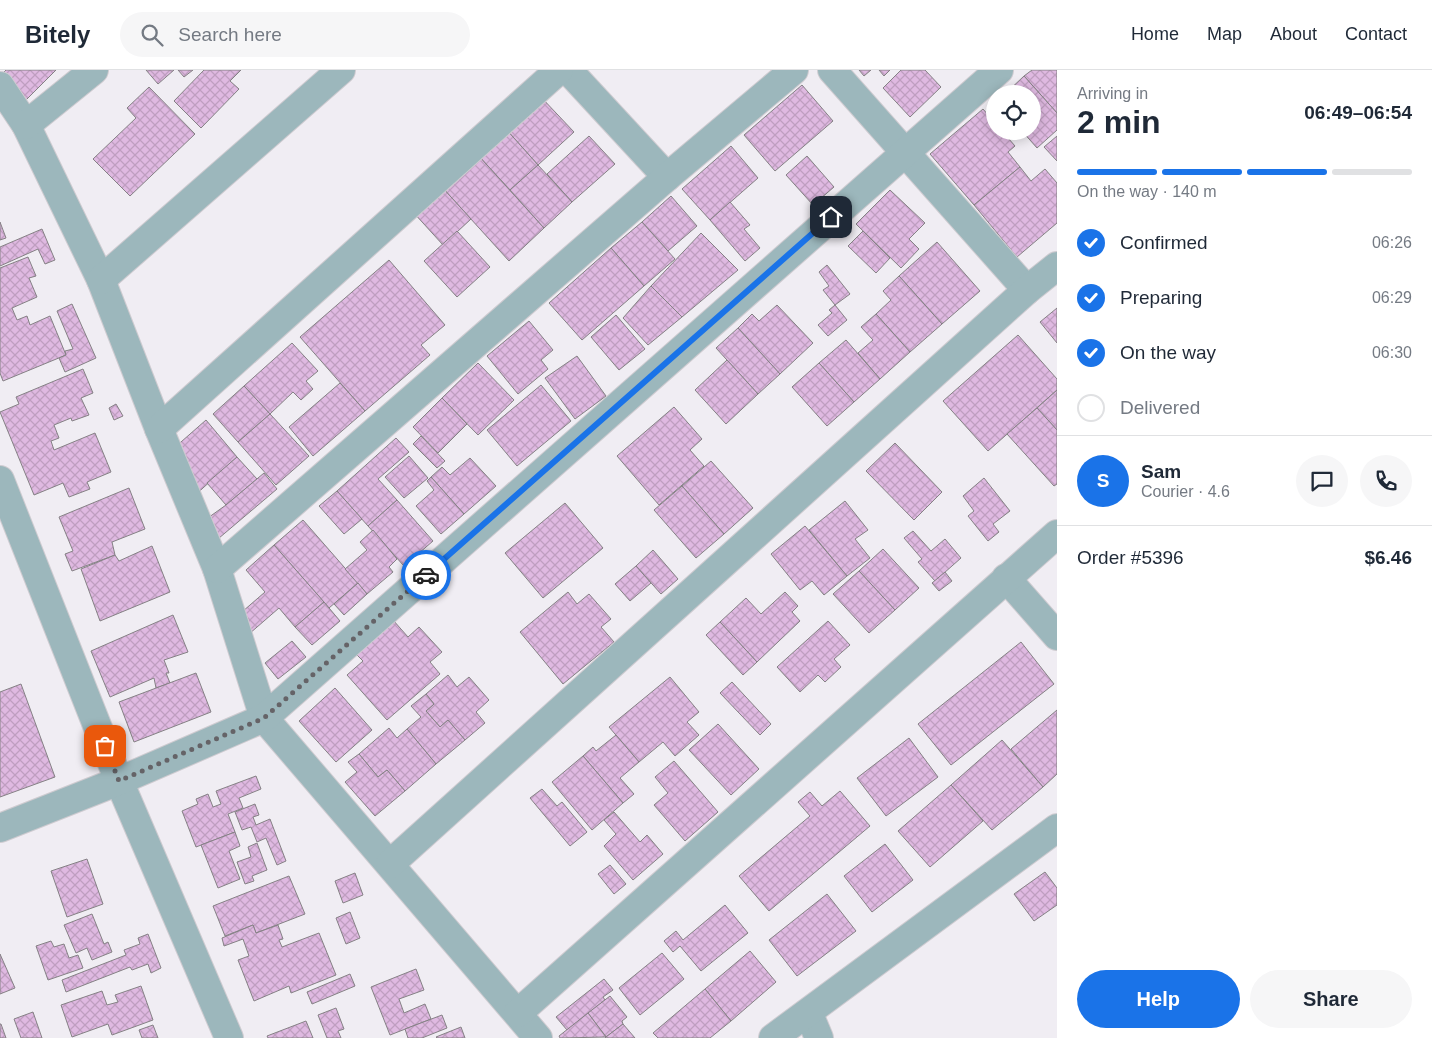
<!DOCTYPE html>
<html lang="en">
<head>
<meta charset="utf-8">
<style>
  body { margin:0; font-family:Helvetica,sans-serif; background:#f6f6f7; color:#1f2937; height:100vh; display:flex; flex-direction:column; font-size:19px; white-space:nowrap }
  * { box-sizing:border-box; margin:0 }
  p { font-size:16px; color:#747a83 }
  .icon { flex:none; width:28px; height:28px; fill:none; stroke:currentColor; stroke-width:2; stroke-linecap:round; stroke-linejoin:round }
  .map { position:relative; flex:1; overflow:hidden }
  .panel { display:flex; flex-direction:column; background:#fff; width:375px }
  .panel>* { flex:none }
  .buttons { position:absolute; left:986px; top:15px; display:grid; gap:10px }
  .buttons a { display:grid; place-items:center; width:55px; height:55px; border-radius:50%; background:#fff; box-shadow:0 2px 12px #0003; font-size:25px }
  .pin { position:absolute; display:grid; place-items:center; width:42px; height:42px; color:#fff; margin:-21px; border-radius:10px; box-shadow:0 2px 8px #0006 }
  .courier { position:absolute; display:grid; place-items:center; width:50px; height:50px; margin:-25px; border:4px solid #1a73e8; border-radius:50%; background:#fff; color:#222; box-shadow:0 1px 6px #0007 }
  .headline em { font-style:normal; font-weight:600 }
  .headline div { display:flex; flex-direction:column-reverse }
  .headline { display:flex; align-items:center; justify-content:space-between; height:85px; padding:0 20px }
  h1 { font-size:32px; font-weight:600; line-height:38px }
  .bar { display:grid; grid-template-columns:repeat(4,1fr); gap:8px 5px; align-content:center; height:60px; padding:0 20px }
  .bar i { height:6px; border-radius:4px; background:#e0e1e3 }
  .bar .current { background:#1a73e8 }
  .bar p { grid-column:span 4 }
  .line { display:flex; align-items:center; gap:12px; padding:0 20px; border-top:1px solid #e0e1e3 }
  .line div { flex:1 }
  .round { display:grid; place-items:center; flex:none; width:52px; height:52px; border-radius:26px; background:#f6f6f7 }
  ol { padding:0 20px; list-style:none }
  li { display:flex; align-items:center; gap:15px; height:55px }
  li p { margin-inline-start:auto }
  li .icon { padding:5px; border-radius:50%; background:#1a73e8; color:#fff; stroke-width:4 }
  li:last-child { color:#747a83 }
  li i { width:28px; height:28px; border:2px solid #e0e1e3; border-radius:50% }
  .cta { display:flex; gap:10px; margin-top:auto; padding:10px 20px }
  .cta a { flex:1; height:58px; border-radius:30px; background:#1a73e8; color:#fff; font-size:20px; font-weight:600; line-height:58px; text-align:center }
  .cta a+a { background:#f6f6f7; color:#1f2937 }
  header { display:flex; align-items:center; gap:30px; box-sizing:border-box; height:70px; padding:0 25px; background:#fff; border-bottom:1px solid #e0e1e3 }
  header strong { font-size:24px }
  nav { display:flex; gap:28px; margin-inline-start:auto; font-size:18px }
  .search { width:350px; height:45px; background:#f6f6f7; display:flex; align-items:center; gap:12px; box-sizing:border-box; padding:0 18px; border-radius:28px; color:#747a83; font-size:19px }
  main { display:flex; flex:1; min-height:0 }
  .map>svg:first-child { display:block }
  .building { fill:url(#building-cross-hatch); stroke:#858185 }
  .lines { fill:none; stroke-linecap:round; stroke-linejoin:round }
  .minor-casing { stroke:#cecbd0; stroke-width:30 }
  .minor { stroke:#9cb7bc; stroke-width:28 }
  .done { stroke:#656367; stroke-width:5; stroke-dasharray:0 9 }
  .route { stroke:#1a73e8; stroke-width:6 }
</style>
</head>
<body>
<header>
<strong>Bitely</strong>
<div class="search"><svg class="icon" aria-label="search" viewBox="0 0 24 24"><circle cx="10" cy="10" r="6"/><path d="M15 15l6 6"/></svg>Search here</div>
<nav><a>Home</a><a>Map</a><a>About</a><a>Contact</a></nav>
</header>
<main>
<div class="map">
<svg width="1057" height="968" viewBox="0 0 1057 968">
  <defs>
    <pattern id="building-cross-hatch" width="8" height="8" patternUnits="userSpaceOnUse" patternTransform="scale(1.25)"><rect width="8" height="8" fill="#dfb9e1"/><path d="M0 0l8 8M0 8l8-8" fill="none" stroke="#bf9ec0"/></pattern>
  </defs>
  <rect width="100%" height="100%" fill="#f0edf3"/>
  <g class="building">
    <polygon points="6,0 56,0 24,32 0,6"/>
    <polygon points="146,0 174,0 158,14"/>
    <polygon points="178,0 193,0 184,7"/>
    <polygon points="204,0 241,0 230,11 239,19 201,58 174,31"/>
    <polygon points="859,0 871,0 864,6"/>
    <polygon points="879,0 890,0 884,6"/>
    <polygon points="901,0 925,0 941,17 910,47 883,18"/>
    <polygon points="1032,0 1057,0 1057,43 1024,6"/>
    <polygon points="1024,6 1057,43 1057,60 1037,78 1022,61 1032,61 1032,24 1005,24"/>
    <polygon points="802,15 833,51 775,101 744,65"/>
    <polygon points="149,17 195,64 130,126 93,89 136,48 127,38"/>
    <polygon points="540,26 574,62 538,95 505,58"/>
    <polygon points="983,39 995,53 995,61 1002,61 1015,76 1008,82 1020,97 974,135 930,84"/>
    <polygon points="505,58 538,95 510,120 477,84"/>
    <polygon points="589,66 615,94 572,132 547,104"/>
    <polygon points="1057,66 1057,91 1044,77"/>
    <polygon points="731,76 758,108 710,150 682,119"/>
    <polygon points="477,84 544,158 509,191 441,116"/>
    <polygon points="807,86 834,117 813,135 786,105"/>
    <polygon points="538,95 572,132 544,158 510,120"/>
    <polygon points="1020,97 1031,111 1045,99 1057,113 1057,153 1017,187 974,135"/>
    <polygon points="441,116 471,149 443,175 413,142"/>
    <polygon points="890,120 925,153 909,169 919,179 901,198 856,154"/>
    <polygon points="671,126 697,156 668,181 642,152"/>
    <polygon points="730,132 750,155 744,159 760,178 745,191 710,150"/>
    <polygon points="0,152 6,168 0,170"/>
    <polygon points="642,152 675,189 644,216 611,178"/>
    <polygon points="42,159 55,190 45,194 38,179 0,196 0,177"/>
    <polygon points="457,161 490,197 457,227 424,191"/>
    <polygon points="863,161 890,188 876,203 848,176"/>
    <polygon points="701,163 738,200 682,247 651,216"/>
    <polygon points="937,172 980,221 942,254 899,206"/>
    <polygon points="611,178 644,216 582,270 549,233"/>
    <polygon points="28,187 36,206 29,208 37,227 12,238 17,250 27,246 30,255 50,246 66,285 3,311 0,303 0,198"/>
    <polygon points="389,190 445,255 421,275 430,285 365,341 300,267"/>
    <polygon points="827,195 850,224 835,235 823,220 829,216 819,202"/>
    <polygon points="899,206 942,254 910,282 876,244 891,230 883,221"/>
    <polygon points="651,216 682,247 648,275 623,248"/>
    <polygon points="72,234 96,288 65,302 59,288 66,285 65,281 73,279 57,241"/>
    <polygon points="777,235 813,273 780,304 738,258 752,244 759,251"/>
    <polygon points="835,235 847,250 828,266 818,255 832,243 829,240"/>
    <polygon points="1057,238 1057,273 1040,252"/>
    <polygon points="876,244 910,282 880,309 858,283 873,270 861,257"/>
    <polygon points="616,245 645,279 619,300 591,267"/>
    <polygon points="529,251 553,280 541,290 548,299 518,324 487,286"/>
    <polygon points="738,258 780,304 758,324 716,278"/>
    <polygon points="1018,265 1057,309 1057,320 988,381 943,331"/>
    <polygon points="846,270 880,309 854,332 819,293"/>
    <polygon points="292,273 318,301 306,311 313,319 301,330 293,322 270,344 244,316"/>
    <polygon points="577,286 606,326 575,349 545,308"/>
    <polygon points="727,290 758,324 726,354 695,320"/>
    <polygon points="478,293 514,330 478,365 442,328"/>
    <polygon points="819,293 854,332 827,356 792,317"/>
    <polygon points="83,299 93,323 81,328 89,345 72,351 71,348 54,355 59,368 51,371 54,380 95,363 111,402 87,412 90,419 69,427 63,413 34,425 0,342 19,334 16,327"/>
    <polygon points="340,313 365,341 313,386 289,357"/>
    <polygon points="541,315 571,351 517,396 487,360"/>
    <polygon points="244,316 270,344 238,372 213,344"/>
    <polygon points="1057,320 1057,360 1037,338"/>
    <polygon points="442,328 467,354 438,383 413,357"/>
    <polygon points="116,334 123,346 114,350 109,338"/>
    <polygon points="674,337 702,369 690,380 704,396 659,435 617,386"/>
    <polygon points="1037,338 1057,360 1057,414 1054,416 1007,364"/>
    <polygon points="270,344 309,386 276,415 238,372"/>
    <polygon points="206,350 237,387 192,428 173,379"/>
    <polygon points="421,366 445,391 437,398 413,374"/>
    <polygon points="396,368 409,382 378,409 397,430 368,456 337,421"/>
    <polygon points="895,373 942,422 914,450 866,401"/>
    <polygon points="409,386 428,408 404,428 385,407"/>
    <polygon points="237,387 257,409 226,435 207,413"/>
    <polygon points="470,388 496,416 464,444 431,407 442,397 450,405"/>
    <polygon points="711,391 753,438 724,464 682,416"/>
    <polygon points="264,403 277,419 212,474 205,450 226,435"/>
    <polygon points="431,407 464,444 441,464 416,436 434,420 427,411"/>
    <polygon points="984,408 1010,441 993,454 999,462 988,471 968,446 974,441 963,426"/>
    <polygon points="682,416 724,464 696,488 654,440"/>
    <polygon points="129,418 145,459 112,472 115,485 72,501 65,484 73,481 59,447"/>
    <polygon points="337,421 362,449 344,464 319,436"/>
    <polygon points="397,430 433,471 404,496 368,456"/>
    <polygon points="845,431 868,460 855,469 870,488 847,506 809,460"/>
    <polygon points="565,433 603,478 543,528 505,483"/>
    <polygon points="303,450 358,513 329,538 274,475"/>
    <polygon points="805,456 847,506 824,525 812,511 800,520 771,484"/>
    <polygon points="373,460 397,489 389,497 393,502 367,524 345,499 367,480 360,472"/>
    <polygon points="913,461 931,481 945,469 961,488 935,511 918,492 922,489 904,468"/>
    <polygon points="274,475 324,532 295,557 279,538 249,564 235,548 265,522 246,500"/>
    <polygon points="152,476 170,522 100,551 81,499 115,485 119,491"/>
    <polygon points="883,479 919,518 895,540 859,501"/>
    <polygon points="653,480 678,509 661,524 636,496"/>
    <polygon points="636,496 651,513 630,531 615,514"/>
    <polygon points="859,501 895,540 869,563 833,524"/>
    <polygon points="945,502 952,511 939,521 932,513"/>
    <polygon points="358,513 367,524 344,545 334,534"/>
    <polygon points="568,522 577,534 589,524 611,549 601,557 614,572 563,614 520,562"/>
    <polygon points="785,522 798,536 792,542 800,551 757,592 720,552 746,528 761,544"/>
    <polygon points="324,532 340,551 312,575 295,557"/>
    <polygon points="173,545 188,582 164,590 169,603 166,603 170,613 156,618 154,608 110,627 91,581"/>
    <polygon points="393,550 408,567 419,557 442,582 430,592 440,604 387,650 347,605 363,591 355,583"/>
    <polygon points="828,551 850,575 834,589 841,597 825,612 818,605 800,622 777,597"/>
    <polygon points="720,552 757,592 743,605 706,565"/>
    <polygon points="292,571 306,587 278,609 265,593"/>
    <polygon points="1021,572 1054,614 951,695 918,654"/>
    <polygon points="196,603 211,642 134,672 119,632"/>
    <polygon points="448,605 457,617 469,607 489,630 476,642 485,653 465,670 448,650 440,657 426,641 434,634 426,624"/>
    <polygon points="670,607 699,642 687,652 699,665 675,686 663,672 639,692 609,657"/>
    <polygon points="732,612 771,654 760,665 720,623"/>
    <polygon points="21,614 55,707 0,727 0,622"/>
    <polygon points="335,618 372,660 336,692 299,651"/>
    <polygon points="426,624 434,634 426,641 440,657 448,650 465,670 436,694 407,659 421,647 411,636"/>
    <polygon points="1057,640 1057,704 1043,717 1011,679"/>
    <polygon points="718,654 759,699 731,725 689,680"/>
    <polygon points="389,658 397,668 407,659 436,694 405,721 387,700 378,707 359,684"/>
    <polygon points="616,665 639,692 620,708 634,724 623,733 583,686 593,677 596,681"/>
    <polygon points="909,668 938,707 886,746 857,708"/>
    <polygon points="1002,670 1043,717 992,760 951,715"/>
    <polygon points="359,684 378,707 387,700 405,721 375,746 345,712 357,702 348,692"/>
    <polygon points="583,686 623,733 592,760 552,712"/>
    <polygon points="674,691 718,742 685,771 654,735 668,723 655,707"/>
    <polygon points="256,706 261,719 239,728 243,738 228,744 235,762 196,777 182,741 198,734 196,729 208,724 213,737 221,734 216,721"/>
    <polygon points="951,715 983,751 930,797 898,761"/>
    <polygon points="542,719 557,736 562,732 587,762 570,776 530,728"/>
    <polygon points="840,721 870,756 769,841 739,806 810,746 798,732 810,722 822,736"/>
    <polygon points="255,734 259,745 253,747 256,755 270,749 286,791 277,795 266,768 257,772 251,757 242,760 235,742"/>
    <polygon points="614,742 640,772 647,765 663,784 633,810 604,776 616,764 604,750"/>
    <polygon points="235,762 240,776 229,781 240,809 218,818 201,775"/>
    <polygon points="257,773 267,800 252,806 254,811 245,814 237,792 251,787 248,777"/>
    <polygon points="885,774 913,810 872,842 844,806"/>
    <polygon points="87,789 103,834 67,847 51,801"/>
    <polygon points="610,795 626,814 614,824 598,804"/>
    <polygon points="1045,802 1057,818 1057,835 1034,851 1014,824"/>
    <polygon points="355,803 363,825 343,833 335,811"/>
    <polygon points="289,806 305,844 256,863 253,855 225,866 213,836"/>
    <polygon points="827,824 856,861 797,906 769,870"/>
    <polygon points="725,835 748,863 701,901 680,876 673,882 664,871 676,861 683,870"/>
    <polygon points="350,842 360,868 346,874 336,848"/>
    <polygon points="92,844 104,874 108,872 112,882 92,890 87,878 76,883 64,855"/>
    <polygon points="253,855 256,863 278,855 283,869 279,870 282,877 319,863 336,905 291,923 289,916 254,931 238,890 249,886 243,869 224,876 222,868"/>
    <polygon points="148,864 161,898 151,903 148,894 132,900 130,897 66,922 62,910 126,885 124,880 140,874 138,868"/>
    <polygon points="51,871 54,877 64,874 69,888 78,885 83,898 48,910 36,876"/>
    <polygon points="750,881 776,912 731,951 705,919"/>
    <polygon points="662,883 684,909 640,945 619,918"/>
    <polygon points="0,884 15,918 0,924"/>
    <polygon points="416,899 424,920 399,929 404,943 425,934 431,949 390,965 371,917"/>
    <polygon points="350,904 355,916 312,934 307,922"/>
    <polygon points="604,909 613,920 603,927 605,930 567,960 556,947"/>
    <polygon points="141,916 153,950 112,965 108,954 72,967 61,935 102,921 107,935 118,932 115,925"/>
    <polygon points="705,919 731,951 710,968 658,968 653,963"/>
    <polygon points="610,926 627,947 622,951 623,954 606,967 588,943"/>
    <polygon points="336,938 344,959 338,961 341,968 327,968 318,945"/>
    <polygon points="33,942 42,968 21,968 14,949"/>
    <polygon points="588,943 606,967 560,968 559,966"/>
    <polygon points="442,945 447,958 422,968 408,968 405,959"/>
    <polygon points="306,951 313,968 268,968 267,966"/>
    <polygon points="0,954 1,954 6,968 0,968"/>
    <polygon points="623,954 635,968 605,968 606,967"/>
    <polygon points="153,955 158,968 142,968 139,960"/>
    <polygon points="461,957 465,968 437,968 436,967"/>
  </g>
  <g class="lines">
    <defs>
      <g id="minor">
        <polyline points="568,0 667,107"/>
        <polyline points="832,0 1027,220"/>
        <polyline points="0,16 26,55 101,210 159,359 217,499 264,648 538,968"/>
        <polyline points="26,55 94,0"/>
        <polyline points="101,210 341,0"/>
        <polyline points="159,359 559,0"/>
        <polyline points="0,410 119,711 229,968"/>
        <polyline points="217,499 667,107 794,0"/>
        <polyline points="1006,508 1057,566"/>
        <polyline points="0,758 119,711 264,648 999,0"/>
        <polyline points="390,794 1027,220 1057,196"/>
        <polyline points="518,943 1057,464"/>
        <polyline points="809,944 819,968"/>
        <polyline points="773,968 1057,758"/>
      </g>
    </defs>
    <use href="#minor" class="minor-casing"/>
    <use href="#minor" class="minor"/>
  </g>
  <g class="lines">
    <polyline class="done" points="105,676 119,711 264,648 426,505"/>
    <polyline class="route" points="426,505 831,147"/>
  </g>
</svg>
<div class="buttons">
<a><svg class="icon" aria-label="locate" viewBox="0 0 24 24"><circle cx="12" cy="12" r="6"/><path d="M12 2v4M12 18v4M2 12h4M18 12h4"/></svg></a>
</div>
<div class="pin" style="left:105px;top:676px;background:#ea580c"><svg class="icon" aria-label="bag" viewBox="0 0 24 24"><path d="M5 8h14l-1 12H6zM9 8a3 3 0 0 1 6 0"/></svg></div>
<div class="pin" style="left:831px;top:147px;background:#1f2937"><svg class="icon" aria-label="home" viewBox="0 0 24 24"><path d="M3 11l9-7 9 7M6 9v11h12V9"/></svg></div>
<div class="courier" style="left:426px;top:505px"><svg class="icon" aria-label="car" viewBox="0 0 24 24"><path d="M5 17H2v-5l4-1 3-4h7l3 4 3 1v5h-3M9 17h6M6 11h13"/><circle cx="7" cy="17" r="2"/><circle cx="17" cy="17" r="2"/></svg></div>
</div>
<section class="panel">
<div class="headline"><div><h1>2 min</h1><p>Arriving in</p></div><em>06:49–06:54</em></div>
<div class="bar"><i class="current"></i><i class="current"></i><i class="current"></i><i></i><p>On the way · 140 m</p></div>
<ol>
<li><svg class="icon" aria-label="check" viewBox="0 0 24 24"><path d="M5 12l5 5 9-10"/></svg>Confirmed<p>06:26</p></li>
<li><svg class="icon" aria-label="check" viewBox="0 0 24 24"><path d="M5 12l5 5 9-10"/></svg>Preparing<p>06:29</p></li>
<li><svg class="icon" aria-label="check" viewBox="0 0 24 24"><path d="M5 12l5 5 9-10"/></svg>On the way<p>06:30</p></li>
<li><i></i>Delivered</li>
</ol>
<div class="line" style="height:90px"><b class="round" style="background:#1a73e8;color:#fff">S</b><div><b>Sam</b><p>Courier · 4.6</p></div><a class="round"><svg class="icon" aria-label="chat" viewBox="0 0 24 24"><path d="M4 5h16v11H9l-5 4z"/></svg></a><a class="round"><svg class="icon" aria-label="phone" viewBox="0 0 24 24"><path d="M5 4h4l2 5-3 2q2 4 5 5l2-3 5 2v4C11 20 4 13 5 4z"/></svg></a></div>
<div class="line" style="height:65px"><div>Order #5396</div><b>$6.46</b></div>
<div class="cta"><a>Help</a><a>Share</a></div>
</section>
</main>
</body>
</html>
